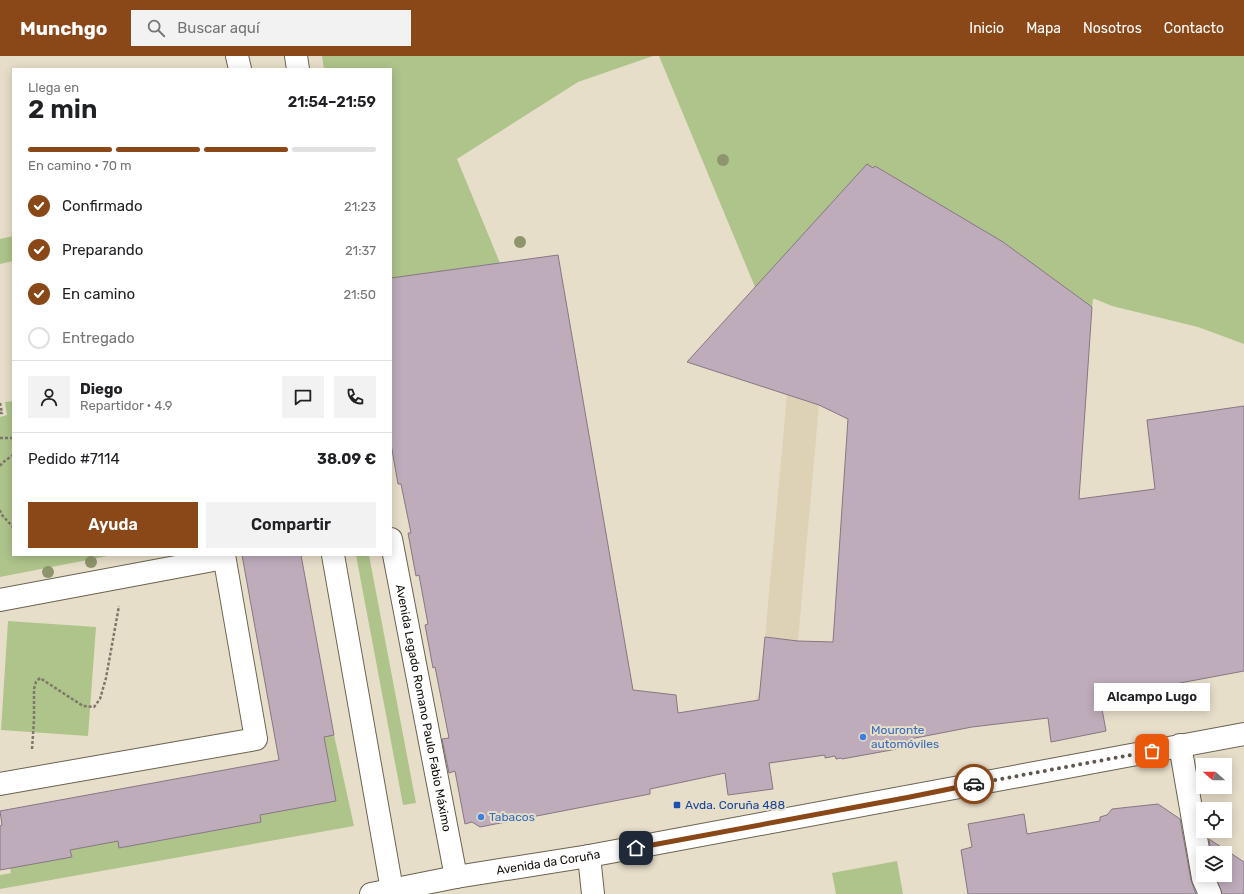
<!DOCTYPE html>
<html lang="es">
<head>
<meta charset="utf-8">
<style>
  body { margin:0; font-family:Rubik,sans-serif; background:#f2f2f2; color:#202124; height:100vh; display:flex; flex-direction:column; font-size:15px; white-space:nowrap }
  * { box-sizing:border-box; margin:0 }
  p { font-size:13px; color:#757577 }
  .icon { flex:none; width:22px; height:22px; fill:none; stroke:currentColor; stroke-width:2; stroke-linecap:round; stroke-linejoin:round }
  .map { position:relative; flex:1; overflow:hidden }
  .sheet { position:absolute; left:12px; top:12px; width:380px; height:488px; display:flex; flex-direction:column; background:#fff; border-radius:0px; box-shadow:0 2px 10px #0003 }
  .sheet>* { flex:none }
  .needle { width:26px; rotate:290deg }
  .controls { position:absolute; left:1196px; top:702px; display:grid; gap:8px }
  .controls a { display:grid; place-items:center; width:36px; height:36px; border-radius:0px; background:#fff; box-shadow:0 2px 10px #0003; font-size:20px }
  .pin { position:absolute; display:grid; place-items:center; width:34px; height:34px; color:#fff; margin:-17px; border-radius:8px; box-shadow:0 2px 6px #0006 }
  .courier { position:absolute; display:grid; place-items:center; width:40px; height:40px; margin:-20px; border:3px solid #8a4718; border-radius:50%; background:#fff; color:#222; box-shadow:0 1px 5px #0007 }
  .bubble { position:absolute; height:28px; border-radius:0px; background:#fff; box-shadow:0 2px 10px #0003; font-size:13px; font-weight:600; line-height:28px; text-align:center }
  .headline em { font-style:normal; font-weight:600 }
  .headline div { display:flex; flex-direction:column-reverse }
  .headline { display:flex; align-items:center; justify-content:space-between; height:68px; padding:0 16px }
  h1 { font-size:26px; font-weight:600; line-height:30px }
  .bar { display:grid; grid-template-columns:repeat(4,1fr); gap:6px 4px; align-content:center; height:48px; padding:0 16px }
  .bar i { height:5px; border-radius:3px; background:#e0e0e0 }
  .bar .on { background:#8a4718 }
  .bar p { grid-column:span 4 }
  .line { display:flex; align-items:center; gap:10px; padding:0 16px; border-top:1px solid #e0e0e0 }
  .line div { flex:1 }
  .round { display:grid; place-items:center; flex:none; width:42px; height:42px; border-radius:0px; background:#f2f2f2 }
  ol { padding:0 16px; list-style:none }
  li { display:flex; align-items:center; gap:12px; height:44px }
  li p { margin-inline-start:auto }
  li .icon { padding:4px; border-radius:50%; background:#8a4718; color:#fff; stroke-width:4 }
  li:last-child { color:#757577 }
  li i { width:22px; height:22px; border:2px solid #e0e0e0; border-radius:50% }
  .cta { display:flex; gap:8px; margin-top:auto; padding:8px 16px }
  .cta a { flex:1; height:46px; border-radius:0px; background:#8a4718; color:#fff; font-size:16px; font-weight:600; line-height:46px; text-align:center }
  .cta a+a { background:#f2f2f2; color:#202124 }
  header { display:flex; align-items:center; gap:24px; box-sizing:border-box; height:56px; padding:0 20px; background:#8a4718; color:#fff }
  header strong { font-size:19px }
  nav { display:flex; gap:22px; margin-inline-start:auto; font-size:14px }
  .search { width:280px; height:36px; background:#f2f2f2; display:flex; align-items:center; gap:10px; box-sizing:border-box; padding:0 14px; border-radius:0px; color:#757577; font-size:15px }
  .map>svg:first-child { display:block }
  .built { fill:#ded2b6 }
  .green { fill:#aec48b }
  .building { fill:#beacbb; stroke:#877684 }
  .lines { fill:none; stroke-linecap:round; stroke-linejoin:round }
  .minor-casing { stroke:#6b6351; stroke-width:24 }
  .path { stroke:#7d7769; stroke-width:2.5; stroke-dasharray:3 2; stroke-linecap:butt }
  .minor { stroke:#fff; stroke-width:22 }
  .tree { fill:#8e956c }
  .done { stroke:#5d574c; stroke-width:4; stroke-dasharray:0 7.2 }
  .route { stroke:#8a4718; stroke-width:5 }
  .shop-dot { fill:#3f7fe0; stroke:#e7dec9; stroke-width:1.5 }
  .transit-dot { fill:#1a4fb4; stroke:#e7dec9; stroke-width:1.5 }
  .labels { text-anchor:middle; stroke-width:4; stroke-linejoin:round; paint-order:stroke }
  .street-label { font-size:12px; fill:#120f08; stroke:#e7dec9 }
  .shop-label { font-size:12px; fill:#366cbe; stroke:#e7dec9; text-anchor:start }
  .transit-label { font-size:12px; fill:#164399; stroke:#e7dec9; text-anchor:start }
</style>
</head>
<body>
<header>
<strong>Munchgo</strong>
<div class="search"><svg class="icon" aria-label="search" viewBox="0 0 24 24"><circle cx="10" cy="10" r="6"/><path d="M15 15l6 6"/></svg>Buscar aquí</div>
<nav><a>Inicio</a><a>Mapa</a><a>Nosotros</a><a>Contacto</a></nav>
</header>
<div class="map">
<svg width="1244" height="838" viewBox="0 0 1244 838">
  <rect width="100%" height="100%" fill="#e7dec9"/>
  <polygon class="built" points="787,339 819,349 798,585 790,639 792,704 770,708 756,641 760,636"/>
  <g class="green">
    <polygon points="322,0 653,0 578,26 457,103 500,207 391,222 391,13 324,13"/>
    <polygon points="659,0 1244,0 1244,288 1198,271 1112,250 1095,243 1093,243 1092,251 1003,186 875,110 755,231"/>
    <polygon points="13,180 13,205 0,208 0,183"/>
    <polygon points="13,345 13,499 113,499 0,521 0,361 7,359 5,346"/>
    <polygon points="356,499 369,499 416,747 403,749"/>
    <polygon points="8,565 96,571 88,680 1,674"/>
    <polygon points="334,679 354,770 0,833 0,819 11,817 10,812 72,801 70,794 118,785 120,792 261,766 260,759 336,745 324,681"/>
    <polygon points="897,805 903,838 836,838 832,817"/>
  </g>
  <g class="building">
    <polygon points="867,108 873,112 875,110 1003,186 1092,251 1079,443 1155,433 1147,364 1244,350 1244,615 1100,642 1106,675 1051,686 1048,662 972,671 910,683 911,686 904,687 904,690 897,691 897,693 842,703 841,702 836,703 835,700 825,702 825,699 769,707 773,733 728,739 725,717 650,733 650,738 480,771 472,766 465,768 455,715 449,717 442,683 449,682 435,611 433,612 425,569 428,568 419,519 416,520 408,477 411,477 401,428 398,428 391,388 391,222 558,199 633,634 676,639 678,657 759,644 765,581 798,585 833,586 848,363 819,349 687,306"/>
    <polygon points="242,499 301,499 334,679 324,681 336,745 260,759 261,766 119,792 118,785 70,794 72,801 0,814 0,770 2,769 0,755 279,704"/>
    <polygon points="1158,748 1180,763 1191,824 1196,838 968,838 961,794 972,791 968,768 1024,758 1027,778 1100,765 1100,761 1107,759 1112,753"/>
    <polygon points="1209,783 1244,806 1244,838 1222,838 1215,819 1225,819 1225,797 1211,797"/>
  </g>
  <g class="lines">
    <defs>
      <g id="minor">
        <polyline points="237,0 240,13"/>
        <polyline points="296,0 298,13"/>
        <path id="s1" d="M 391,483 L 456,821"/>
        <polyline points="333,499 392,834"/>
        <polyline points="0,544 224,502"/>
        <polyline points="1180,689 1203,822 1210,838"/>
        <polyline points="0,728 256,683 224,499"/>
        <polyline points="589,800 593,838"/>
        <path id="s2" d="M 371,838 L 456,821 L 589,800 L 1244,678"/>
      </g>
    </defs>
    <use href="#minor" class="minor-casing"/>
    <g class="path">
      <polyline points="0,347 2,357 0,357"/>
      <polyline points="0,382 13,382"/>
      <polyline points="0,410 2,407 13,399"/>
      <polyline points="0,454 1,458 13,471"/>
      <polyline points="32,693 34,664 34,633 36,626 40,622 83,650 94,651 100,643 106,622 119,550"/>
    </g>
    <use href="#minor" class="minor"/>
  </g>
  <g class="tree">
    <circle cx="723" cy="104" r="6"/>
    <circle cx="520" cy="186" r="6"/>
    <circle cx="91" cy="506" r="6"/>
    <circle cx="48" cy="516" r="6"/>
  </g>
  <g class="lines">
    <polyline class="done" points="974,728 1152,695"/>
    <polyline class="route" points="636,792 910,741 974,728"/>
  </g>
  <g class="shop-dot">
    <circle cx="863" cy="681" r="4"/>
    <circle cx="481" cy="761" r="4"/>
  </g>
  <rect class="transit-dot" x="673" y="745" width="8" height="8" rx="2"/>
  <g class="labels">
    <g class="street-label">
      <text dy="4" stroke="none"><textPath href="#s1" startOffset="172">Avenida Legado Romano Paulo Fabio Máximo</textPath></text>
      <text dy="4" stroke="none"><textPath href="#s2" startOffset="180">Avenida da Coruña</textPath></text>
    </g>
    <g class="shop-label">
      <text x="871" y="678">Mouronte<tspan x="871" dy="14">automóviles</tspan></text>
      <text x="489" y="765">Tabacos</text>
    </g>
    <g class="transit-label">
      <text x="685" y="753">Avda. Coruña 488</text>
    </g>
  </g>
</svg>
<div class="controls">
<a><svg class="needle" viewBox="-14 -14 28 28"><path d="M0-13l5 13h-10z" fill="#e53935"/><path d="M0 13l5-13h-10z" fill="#757577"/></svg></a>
<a><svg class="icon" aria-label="locate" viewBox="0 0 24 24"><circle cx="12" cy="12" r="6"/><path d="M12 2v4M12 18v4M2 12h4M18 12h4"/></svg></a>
<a><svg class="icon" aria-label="layers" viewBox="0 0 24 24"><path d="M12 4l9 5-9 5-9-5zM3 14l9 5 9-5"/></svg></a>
</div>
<div class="pin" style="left:1152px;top:695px;background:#ea580c"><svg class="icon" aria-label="bag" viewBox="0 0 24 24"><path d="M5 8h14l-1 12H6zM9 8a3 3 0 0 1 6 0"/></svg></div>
<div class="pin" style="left:636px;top:792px;background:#1f2937"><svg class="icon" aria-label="home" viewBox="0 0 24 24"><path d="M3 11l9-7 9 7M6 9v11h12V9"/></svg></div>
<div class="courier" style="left:974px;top:728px"><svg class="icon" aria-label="car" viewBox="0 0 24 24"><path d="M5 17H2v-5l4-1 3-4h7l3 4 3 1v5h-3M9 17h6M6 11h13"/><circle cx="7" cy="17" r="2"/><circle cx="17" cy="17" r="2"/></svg></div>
<div class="bubble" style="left:1094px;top:627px;width:116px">Alcampo Lugo</div>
<section class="sheet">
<div class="headline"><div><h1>2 min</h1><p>Llega en</p></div><em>21:54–21:59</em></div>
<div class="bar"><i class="on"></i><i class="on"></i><i class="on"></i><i></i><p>En camino · 70 m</p></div>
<ol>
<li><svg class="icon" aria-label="check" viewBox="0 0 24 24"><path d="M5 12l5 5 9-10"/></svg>Confirmado<p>21:23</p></li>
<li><svg class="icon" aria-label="check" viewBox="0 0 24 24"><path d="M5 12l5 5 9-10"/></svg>Preparando<p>21:37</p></li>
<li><svg class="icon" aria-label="check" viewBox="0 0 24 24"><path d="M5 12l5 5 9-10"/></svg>En camino<p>21:50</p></li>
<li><i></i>Entregado</li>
</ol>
<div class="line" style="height:72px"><a class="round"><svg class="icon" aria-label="person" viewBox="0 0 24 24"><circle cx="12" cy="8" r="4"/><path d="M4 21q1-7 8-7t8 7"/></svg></a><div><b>Diego</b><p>Repartidor · 4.9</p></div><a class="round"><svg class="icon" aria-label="chat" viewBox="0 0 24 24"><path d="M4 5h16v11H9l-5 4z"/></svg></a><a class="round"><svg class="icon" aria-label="phone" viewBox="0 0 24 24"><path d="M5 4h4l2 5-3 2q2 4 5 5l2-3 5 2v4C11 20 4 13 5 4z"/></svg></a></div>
<div class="line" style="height:52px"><div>Pedido #7114</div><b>38.09 €</b></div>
<div class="cta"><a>Ayuda</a><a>Compartir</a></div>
</section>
</div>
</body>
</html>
